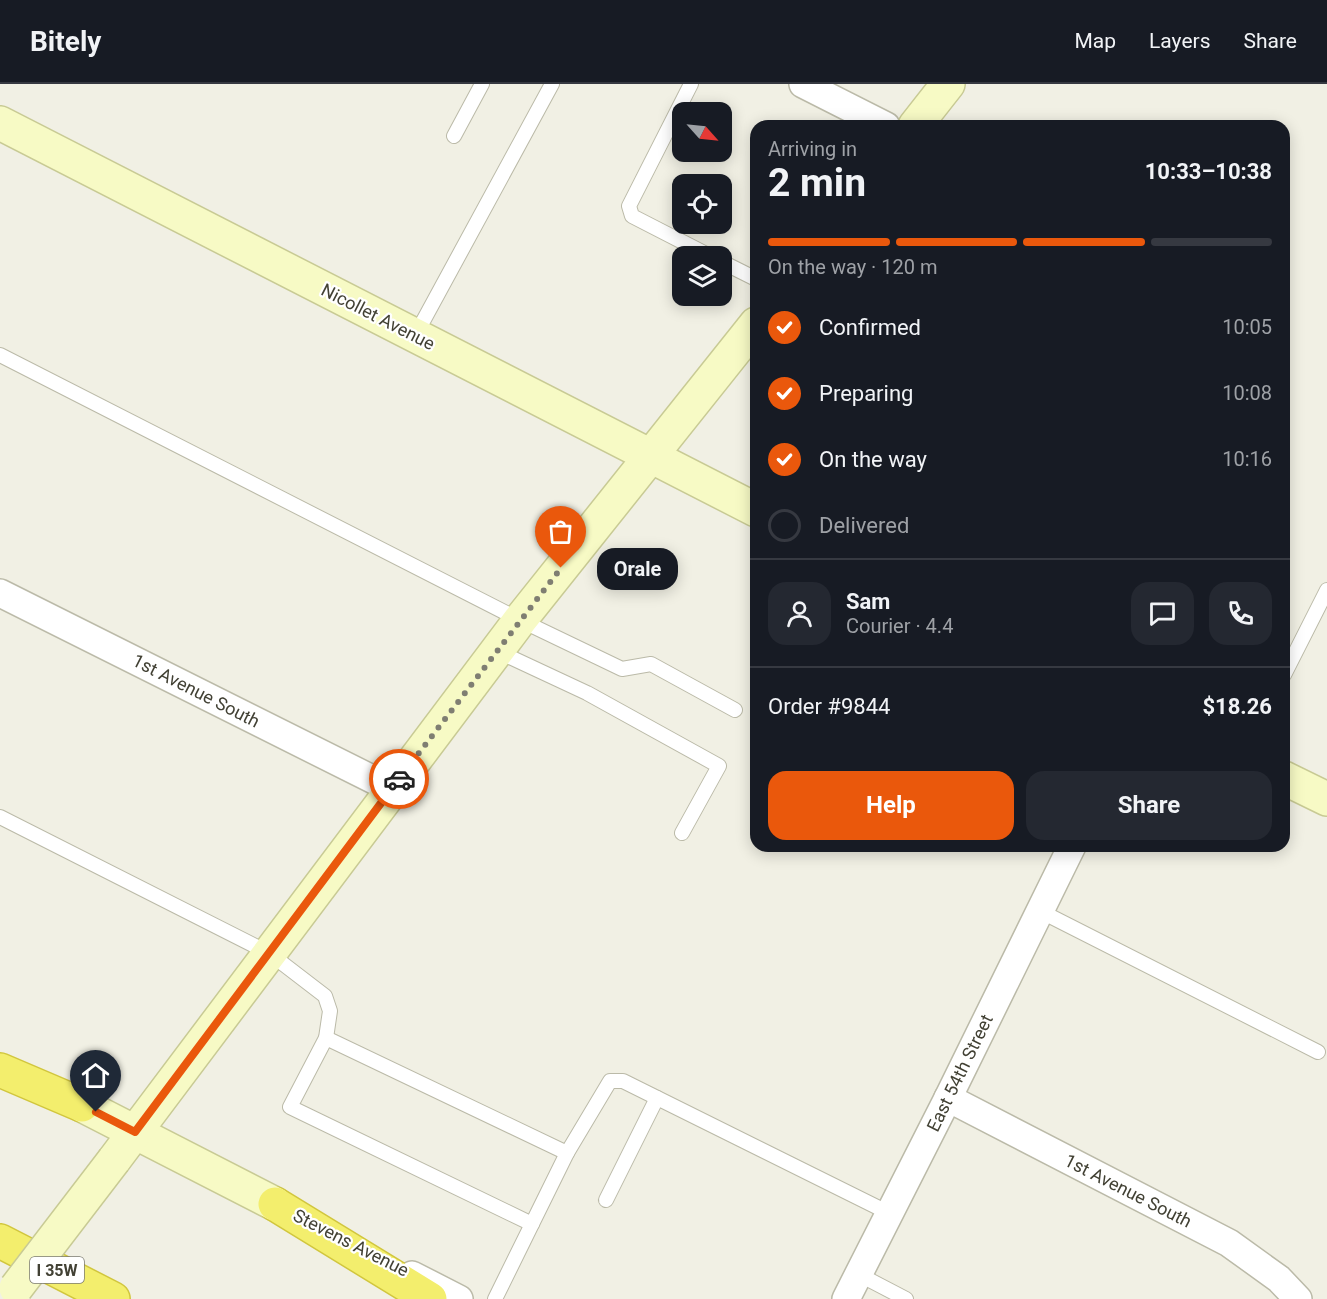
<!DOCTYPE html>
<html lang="en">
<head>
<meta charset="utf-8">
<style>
  body { margin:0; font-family:Roboto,sans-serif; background:#242831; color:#f1f3f6; height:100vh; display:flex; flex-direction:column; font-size:22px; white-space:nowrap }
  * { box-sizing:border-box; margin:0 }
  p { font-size:20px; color:#9ea1a6 }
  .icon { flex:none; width:33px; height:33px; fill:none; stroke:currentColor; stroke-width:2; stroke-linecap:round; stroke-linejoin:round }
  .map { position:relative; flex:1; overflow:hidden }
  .details { position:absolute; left:750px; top:36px; width:540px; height:732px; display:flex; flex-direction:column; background:#171b24; border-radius:18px; box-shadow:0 3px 15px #0003 }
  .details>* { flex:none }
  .needle { width:39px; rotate:117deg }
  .buttons { position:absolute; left:672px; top:18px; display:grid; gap:12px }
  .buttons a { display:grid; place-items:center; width:60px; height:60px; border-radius:12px; background:#171b24; box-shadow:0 3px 15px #0003; font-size:30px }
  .pin { position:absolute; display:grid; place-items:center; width:51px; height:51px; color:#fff; margin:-62px -26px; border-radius:50% 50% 50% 0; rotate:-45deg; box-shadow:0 0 6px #0007 }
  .pin .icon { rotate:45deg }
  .courier { position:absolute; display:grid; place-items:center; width:60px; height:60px; margin:-30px; border:4px solid #ea580c; border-radius:50%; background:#fff; color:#222; box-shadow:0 2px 8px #0007 }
  .bubble { position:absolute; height:42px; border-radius:18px; background:#171b24; box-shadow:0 3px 15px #0003; font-size:20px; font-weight:700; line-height:42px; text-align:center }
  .overview em { font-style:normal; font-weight:700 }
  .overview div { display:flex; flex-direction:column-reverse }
  .overview { display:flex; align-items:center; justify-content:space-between; height:102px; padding:0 18px }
  h1 { font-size:39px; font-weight:700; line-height:45px }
  .bar { display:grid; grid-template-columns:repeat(4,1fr); gap:9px 6px; align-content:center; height:72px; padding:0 18px }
  .bar i { height:8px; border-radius:4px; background:#363941 }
  .bar .selected { background:#ea580c }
  .bar p { grid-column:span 4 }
  .line { display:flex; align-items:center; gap:15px; padding:0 18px; border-top:2px solid #363941 }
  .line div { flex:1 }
  .round { display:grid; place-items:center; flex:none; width:63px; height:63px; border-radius:18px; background:#242831 }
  ol { padding:0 18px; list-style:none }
  li { display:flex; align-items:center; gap:18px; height:66px }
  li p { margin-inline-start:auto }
  li .icon { padding:6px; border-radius:50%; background:#ea580c; color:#fff; stroke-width:4 }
  li:last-child { color:#9ea1a6 }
  li i { width:33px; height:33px; border:3px solid #363941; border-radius:50% }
  .action { display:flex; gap:12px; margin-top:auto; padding:12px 18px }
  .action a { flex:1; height:69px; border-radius:18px; background:#ea580c; color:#fff; font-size:24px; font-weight:700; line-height:69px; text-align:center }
  .action a+a { background:#242831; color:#f1f3f6 }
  header { display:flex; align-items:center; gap:36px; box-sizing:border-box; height:84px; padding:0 30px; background:#171b24; border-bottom:2px solid #363941 }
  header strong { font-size:28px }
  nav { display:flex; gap:33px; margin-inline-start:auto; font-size:21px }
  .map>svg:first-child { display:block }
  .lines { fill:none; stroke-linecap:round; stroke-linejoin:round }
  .lane-casing { stroke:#bbbaa8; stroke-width:16 }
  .street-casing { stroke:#bbbaa8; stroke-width:30 }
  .secondary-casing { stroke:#c8ca94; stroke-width:36 }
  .highway-casing { stroke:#d1c63e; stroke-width:36 }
  .lane { stroke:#fff; stroke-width:14 }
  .street { stroke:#fff; stroke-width:27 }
  .secondary { stroke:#f7fac5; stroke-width:33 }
  .highway { stroke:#f3ee6d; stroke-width:33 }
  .secondary-bridge-casing { stroke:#c8ca94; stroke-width:36; stroke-linecap:butt }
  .secondary-bridge { stroke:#f7fac5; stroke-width:33 }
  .done { stroke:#7f7e72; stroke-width:6; stroke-dasharray:0 10.8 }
  .route { stroke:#ea580c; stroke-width:8 }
  .labels { text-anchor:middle; stroke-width:4.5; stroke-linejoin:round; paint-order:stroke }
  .shield { fill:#fff; stroke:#7b7a71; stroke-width:1.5 }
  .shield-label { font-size:16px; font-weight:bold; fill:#424134 }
  .street-label { font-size:18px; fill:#424134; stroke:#fff }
</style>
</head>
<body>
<header>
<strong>Bitely</strong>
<nav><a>Map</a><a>Layers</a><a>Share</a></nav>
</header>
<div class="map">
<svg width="1327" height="1215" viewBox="0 0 1327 1215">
  <rect width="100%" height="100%" fill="#f1f0e4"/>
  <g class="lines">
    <defs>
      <g id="lane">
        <polyline points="691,0 629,122 632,132 710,172"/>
        <polyline points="454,52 482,0"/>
        <polyline points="722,178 756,195"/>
        <polyline points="415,252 552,0"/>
        <polyline points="0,271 520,536 622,585 651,580 735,626"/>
        <polyline points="497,567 587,609 719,682 682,749"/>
        <polyline points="1284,591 1327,506"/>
        <polyline points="0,733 269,869 325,912 330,927 326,954 290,1023 532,1140 495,1215"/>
        <polyline points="1040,827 1318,968"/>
        <polyline points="326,954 567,1069"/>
        <polyline points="606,1116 657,1014"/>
        <polyline points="532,1140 567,1069 610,997 623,997 889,1129"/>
        <polyline points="858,1190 906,1215"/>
      </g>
      <g id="street">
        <polyline points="803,0 886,42"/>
        <polyline points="0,509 392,705"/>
        <polyline points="948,1014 1229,1159 1279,1195 1298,1215"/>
        <polyline points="412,1191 459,1215"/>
        <polyline points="846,1215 948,1014 1072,762"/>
      </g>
      <g id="secondary">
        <polyline points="0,39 756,426"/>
        <polyline points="915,42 948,0"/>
        <polyline points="1284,694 1327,715"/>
        <polyline points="82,1021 275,1120"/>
        <polyline points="114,1076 520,536 756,240"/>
      </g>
      <g id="highway">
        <polyline points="0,986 82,1021"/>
        <polyline points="275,1120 430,1215"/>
        <polyline points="0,1157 113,1215"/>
      </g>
    </defs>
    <use href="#lane" class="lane-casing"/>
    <use href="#street" class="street-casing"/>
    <use href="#secondary" class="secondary-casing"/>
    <use href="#highway" class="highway-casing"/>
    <use href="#lane" class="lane"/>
    <use href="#street" class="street"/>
    <use href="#secondary" class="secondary"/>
    <use href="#highway" class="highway"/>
    <defs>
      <polyline id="secondary-bridge" points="16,1204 114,1076"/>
    </defs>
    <use href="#secondary-bridge" class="secondary-bridge-casing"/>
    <use href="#secondary-bridge" class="secondary-bridge"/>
  </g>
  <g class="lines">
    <polyline class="done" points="399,695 561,484"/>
    <polyline class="route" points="96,1028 135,1048 399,695"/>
  </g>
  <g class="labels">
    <rect class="shield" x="30" y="1173" width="54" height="26" rx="4.5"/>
    <g class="shield-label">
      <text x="57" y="1192">I 35W</text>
    </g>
    <g class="street-label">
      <text transform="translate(378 233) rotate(27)" y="6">Nicollet Avenue</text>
      <text transform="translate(196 607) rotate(27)" y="6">1st Avenue South</text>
      <text transform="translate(960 989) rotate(-64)" y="6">East 54th Street</text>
      <text transform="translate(1128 1107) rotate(27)" y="6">1st Avenue South</text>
      <text transform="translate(351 1159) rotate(27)" y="6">Stevens Avenue</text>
    </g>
  </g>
</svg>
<div class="buttons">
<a><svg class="needle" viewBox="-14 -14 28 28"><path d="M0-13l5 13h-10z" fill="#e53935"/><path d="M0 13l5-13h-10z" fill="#9ea1a6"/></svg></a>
<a><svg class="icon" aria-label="locate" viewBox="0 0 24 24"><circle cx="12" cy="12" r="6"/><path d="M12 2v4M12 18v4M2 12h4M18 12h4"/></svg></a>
<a><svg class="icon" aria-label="layers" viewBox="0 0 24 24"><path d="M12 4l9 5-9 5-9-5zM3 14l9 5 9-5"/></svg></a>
</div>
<div class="pin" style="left:561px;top:484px;background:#ea580c"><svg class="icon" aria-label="bag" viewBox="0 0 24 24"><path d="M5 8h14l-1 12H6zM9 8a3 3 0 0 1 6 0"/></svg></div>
<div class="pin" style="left:96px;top:1028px;background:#1f2937"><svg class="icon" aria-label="home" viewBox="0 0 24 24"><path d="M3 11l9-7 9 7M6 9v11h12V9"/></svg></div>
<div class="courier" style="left:399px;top:695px"><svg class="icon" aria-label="car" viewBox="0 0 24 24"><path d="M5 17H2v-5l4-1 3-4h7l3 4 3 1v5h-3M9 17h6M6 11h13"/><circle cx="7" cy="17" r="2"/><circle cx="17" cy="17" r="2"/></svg></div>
<div class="bubble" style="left:597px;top:464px;width:81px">Orale</div>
<section class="details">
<div class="overview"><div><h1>2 min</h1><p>Arriving in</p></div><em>10:33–10:38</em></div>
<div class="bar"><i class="selected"></i><i class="selected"></i><i class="selected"></i><i></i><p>On the way · 120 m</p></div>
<ol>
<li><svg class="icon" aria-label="check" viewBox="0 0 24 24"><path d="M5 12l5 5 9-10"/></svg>Confirmed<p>10:05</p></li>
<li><svg class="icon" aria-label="check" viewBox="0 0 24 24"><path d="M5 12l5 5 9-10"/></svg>Preparing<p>10:08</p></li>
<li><svg class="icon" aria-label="check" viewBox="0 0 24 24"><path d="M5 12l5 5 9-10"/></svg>On the way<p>10:16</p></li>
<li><i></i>Delivered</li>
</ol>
<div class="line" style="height:108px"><a class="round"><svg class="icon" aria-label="person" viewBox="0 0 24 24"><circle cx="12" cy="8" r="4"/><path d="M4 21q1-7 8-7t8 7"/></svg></a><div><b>Sam</b><p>Courier · 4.4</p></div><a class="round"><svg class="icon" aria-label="chat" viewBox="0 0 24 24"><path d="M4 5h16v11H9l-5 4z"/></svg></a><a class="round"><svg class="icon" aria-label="phone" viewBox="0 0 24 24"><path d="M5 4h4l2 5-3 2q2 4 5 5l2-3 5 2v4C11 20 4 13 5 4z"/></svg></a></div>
<div class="line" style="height:78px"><div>Order #9844</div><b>$18.26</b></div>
<div class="action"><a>Help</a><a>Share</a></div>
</section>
</div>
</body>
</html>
